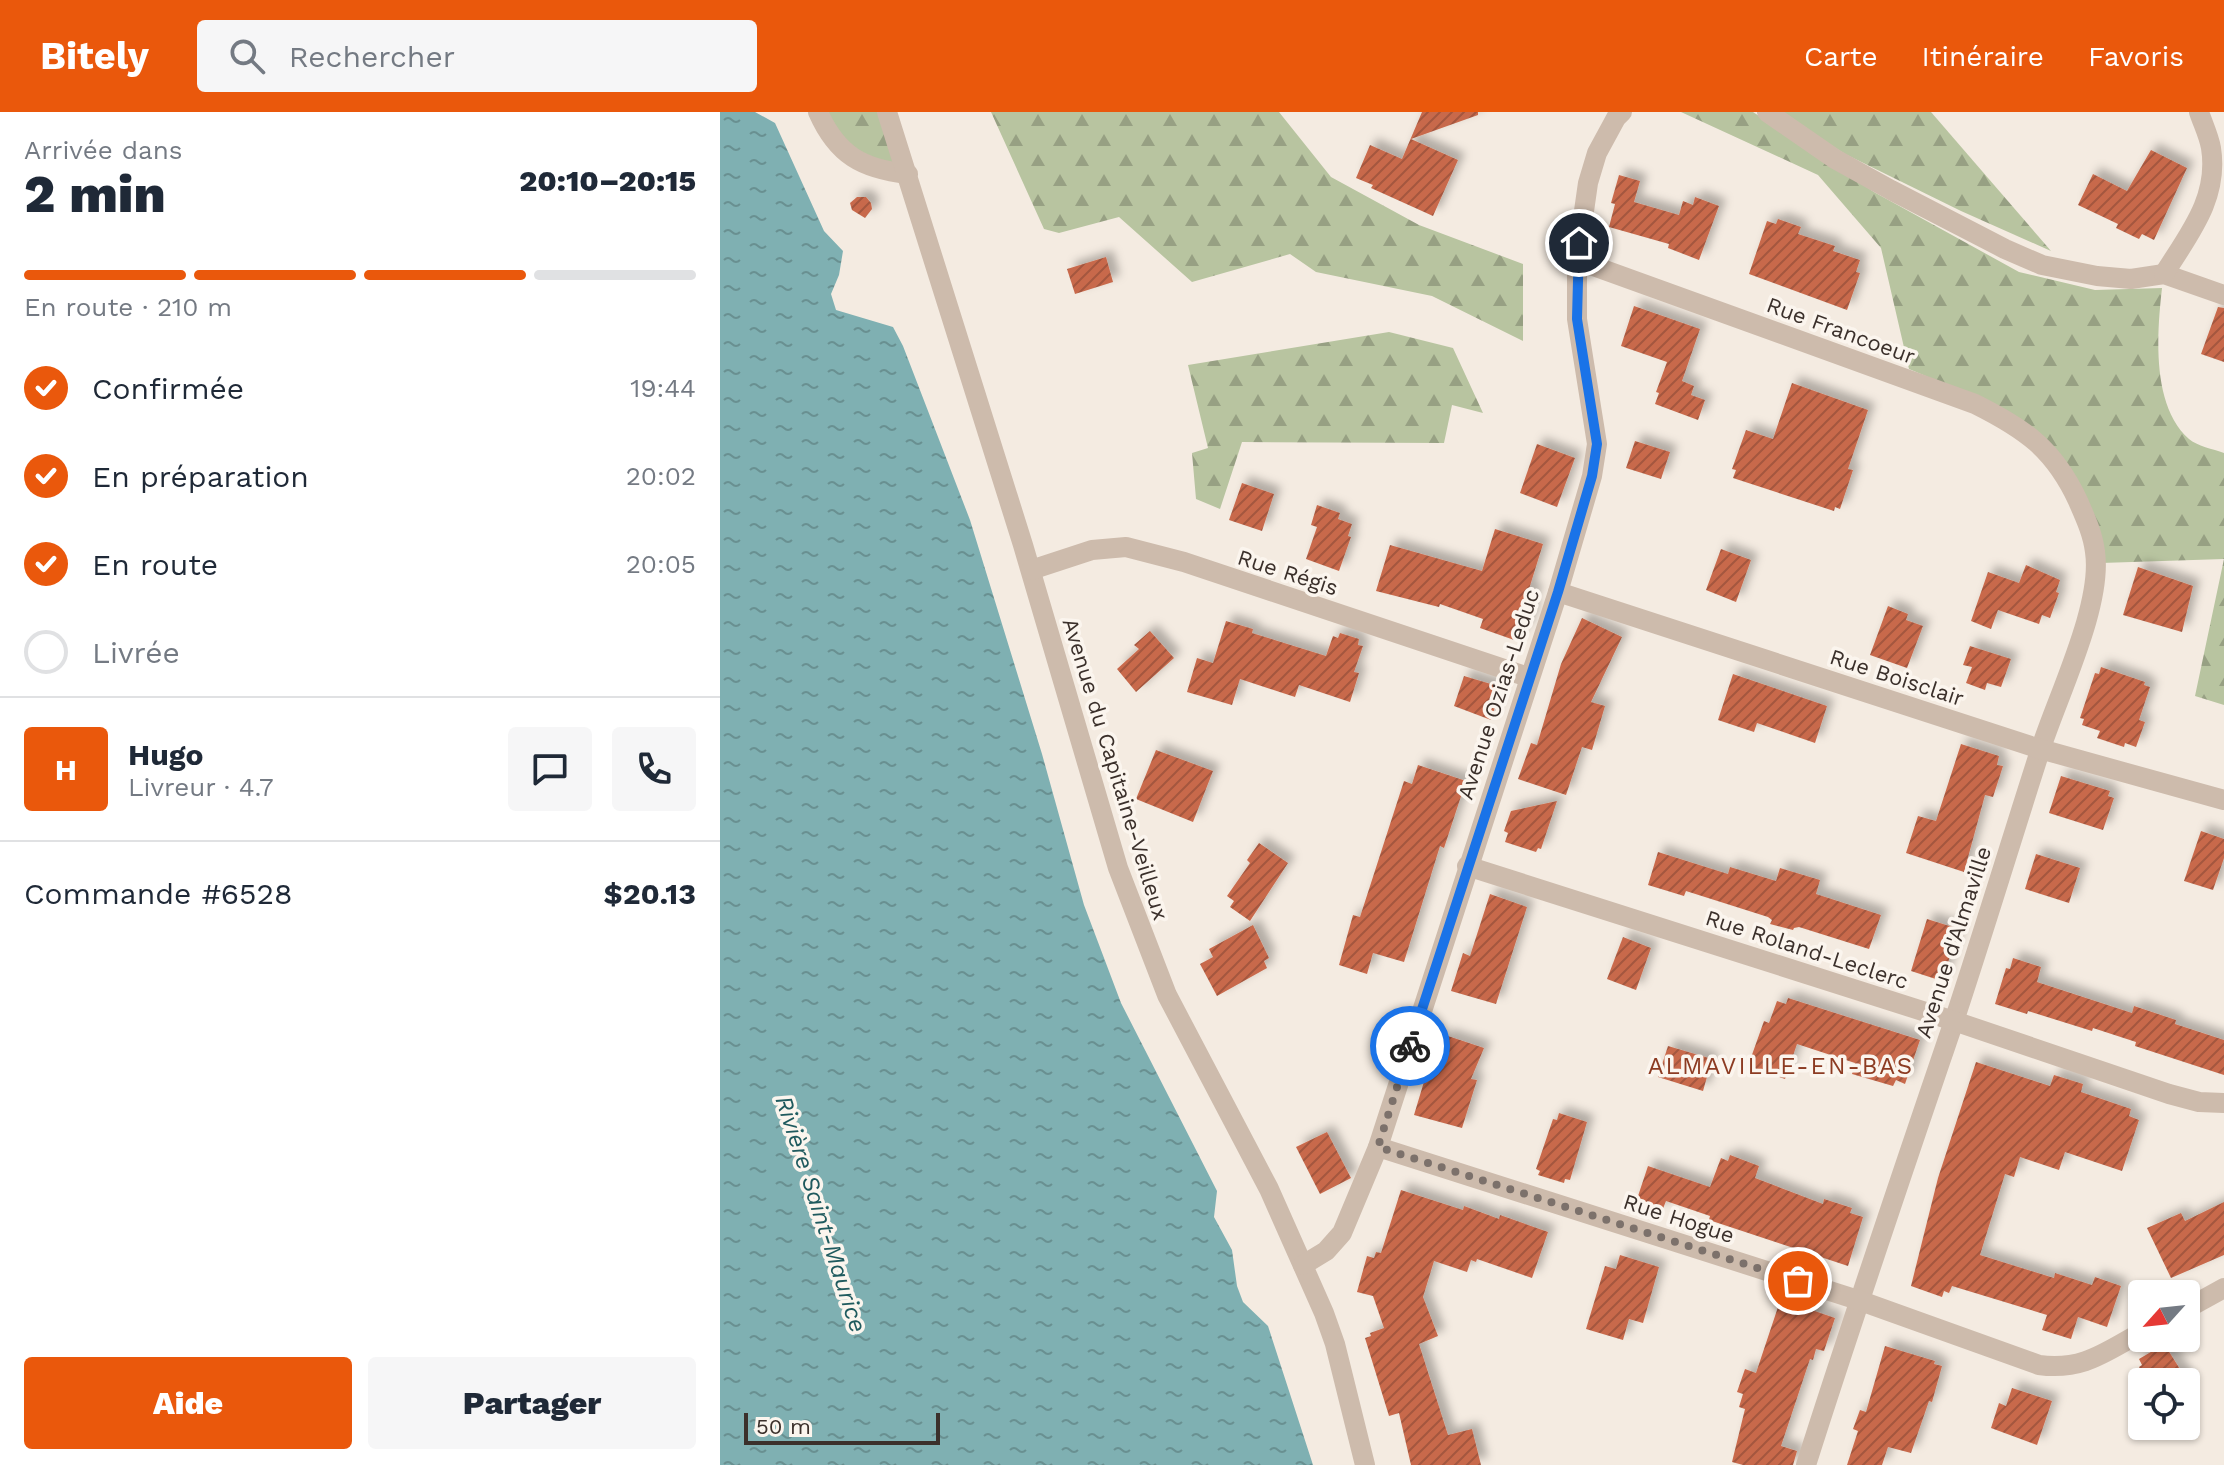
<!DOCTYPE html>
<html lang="fr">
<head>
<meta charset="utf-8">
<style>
  body { margin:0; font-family:"Work Sans",sans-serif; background:#f6f6f7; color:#1f2937; height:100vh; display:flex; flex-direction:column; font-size:30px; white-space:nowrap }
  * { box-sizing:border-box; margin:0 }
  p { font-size:26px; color:#747a83 }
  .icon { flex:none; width:44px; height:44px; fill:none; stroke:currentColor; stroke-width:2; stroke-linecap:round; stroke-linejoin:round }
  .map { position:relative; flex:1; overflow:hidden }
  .side { display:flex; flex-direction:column; background:#fff; width:720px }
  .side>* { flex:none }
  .needle { width:52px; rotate:243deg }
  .buttons { position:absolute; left:1408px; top:1168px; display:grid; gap:16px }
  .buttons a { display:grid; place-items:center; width:72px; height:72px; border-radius:8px; background:#fff; box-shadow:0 2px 6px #0004; font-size:40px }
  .scale { position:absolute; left:24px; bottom:20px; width:196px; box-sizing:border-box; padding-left:8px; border:4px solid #3b302b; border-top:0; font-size:22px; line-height:28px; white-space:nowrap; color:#3b302b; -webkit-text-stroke:6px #fbf5ee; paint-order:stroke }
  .pin { position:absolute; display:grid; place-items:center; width:68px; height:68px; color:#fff; margin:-34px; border:4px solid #fff; border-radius:50%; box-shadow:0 2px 8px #0007 }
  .courier { position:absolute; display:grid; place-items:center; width:80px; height:80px; margin:-40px; border:6px solid #1a73e8; border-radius:50%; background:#fff; color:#222; box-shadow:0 2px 10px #0007 }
  .summary em { font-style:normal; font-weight:800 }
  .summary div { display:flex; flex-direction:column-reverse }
  .summary { display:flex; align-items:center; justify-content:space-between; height:136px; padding:0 24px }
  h1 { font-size:52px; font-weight:800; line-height:60px }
  .bar { display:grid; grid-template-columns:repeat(4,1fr); gap:12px 8px; align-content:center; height:96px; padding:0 24px }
  .bar i { height:10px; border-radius:6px; background:#e0e1e3 }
  .bar .active { background:#ea580c }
  .bar p { grid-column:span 4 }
  .line { display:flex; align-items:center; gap:20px; padding:0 24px; border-top:2px solid #e0e1e3 }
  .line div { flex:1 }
  .round { display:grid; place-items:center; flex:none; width:84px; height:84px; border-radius:8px; background:#f6f6f7 }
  ol { padding:0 24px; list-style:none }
  li { display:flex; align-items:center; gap:24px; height:88px }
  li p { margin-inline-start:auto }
  li .icon { padding:8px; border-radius:50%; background:#ea580c; color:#fff; stroke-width:4 }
  li:last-child { color:#747a83 }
  li i { width:44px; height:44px; border:4px solid #e0e1e3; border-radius:50% }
  .action { display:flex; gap:16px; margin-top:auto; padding:16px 24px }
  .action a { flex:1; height:92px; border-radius:8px; background:#ea580c; color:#fff; font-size:32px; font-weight:800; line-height:92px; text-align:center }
  .action a+a { background:#f6f6f7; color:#1f2937 }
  header { display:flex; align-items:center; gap:48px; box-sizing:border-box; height:112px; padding:0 40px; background:#ea580c; color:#fff }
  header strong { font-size:38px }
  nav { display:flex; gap:44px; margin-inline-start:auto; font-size:28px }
  .search { width:560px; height:72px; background:#f6f6f7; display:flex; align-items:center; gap:20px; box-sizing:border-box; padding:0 28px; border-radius:8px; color:#747a83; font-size:30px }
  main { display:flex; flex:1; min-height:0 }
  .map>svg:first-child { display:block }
  .forest { fill:url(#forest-firs) }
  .water { fill:url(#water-ripples) }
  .building { fill:url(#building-hatch); filter:url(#shadow) }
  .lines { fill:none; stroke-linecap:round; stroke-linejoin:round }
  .minor { stroke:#cdbbac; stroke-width:20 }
  .done { stroke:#7c716b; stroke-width:8; stroke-dasharray:0 14.4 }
  .route { stroke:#1a73e8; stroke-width:10 }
  .labels { text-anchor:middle; stroke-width:7; stroke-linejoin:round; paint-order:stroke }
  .street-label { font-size:22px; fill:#3b302b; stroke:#fbf5ee }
  .neighbourhood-label { font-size:24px; letter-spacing:2px; fill:#8c3b22; stroke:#fbf5ee }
  .water-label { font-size:24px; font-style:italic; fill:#1f5a5e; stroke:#fbf5ee }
</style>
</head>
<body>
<header>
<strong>Bitely</strong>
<div class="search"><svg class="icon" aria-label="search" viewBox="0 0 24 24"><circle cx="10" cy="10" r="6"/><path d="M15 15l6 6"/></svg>Rechercher</div>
<nav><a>Carte</a><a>Itinéraire</a><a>Favoris</a></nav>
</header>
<main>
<section class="side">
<div class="summary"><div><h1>2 min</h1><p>Arrivée dans</p></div><em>20:10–20:15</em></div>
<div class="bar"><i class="active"></i><i class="active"></i><i class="active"></i><i></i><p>En route · 210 m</p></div>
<ol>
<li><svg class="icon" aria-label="check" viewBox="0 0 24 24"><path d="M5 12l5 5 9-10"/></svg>Confirmée<p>19:44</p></li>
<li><svg class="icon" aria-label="check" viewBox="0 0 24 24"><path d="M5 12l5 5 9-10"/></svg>En préparation<p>20:02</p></li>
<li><svg class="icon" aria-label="check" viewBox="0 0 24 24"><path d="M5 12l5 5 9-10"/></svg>En route<p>20:05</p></li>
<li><i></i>Livrée</li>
</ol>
<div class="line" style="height:144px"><b class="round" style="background:#ea580c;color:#fff">H</b><div><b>Hugo</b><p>Livreur · 4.7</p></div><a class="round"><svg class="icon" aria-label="chat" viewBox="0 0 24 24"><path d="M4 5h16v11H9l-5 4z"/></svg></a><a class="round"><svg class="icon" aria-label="phone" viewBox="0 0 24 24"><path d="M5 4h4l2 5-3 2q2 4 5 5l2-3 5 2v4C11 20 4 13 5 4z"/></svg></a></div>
<div class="line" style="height:104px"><div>Commande #6528</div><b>$20.13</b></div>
<div class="action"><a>Aide</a><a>Partager</a></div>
</section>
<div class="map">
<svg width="1504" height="1353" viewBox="0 0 1504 1353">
  <defs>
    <pattern id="forest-firs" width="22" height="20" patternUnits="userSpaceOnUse" patternTransform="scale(2)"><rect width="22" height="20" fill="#b8c4a0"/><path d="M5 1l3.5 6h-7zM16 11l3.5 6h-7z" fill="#97a083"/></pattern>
    <pattern id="water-ripples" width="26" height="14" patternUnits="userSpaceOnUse" patternTransform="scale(2)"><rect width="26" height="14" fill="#7fb0b2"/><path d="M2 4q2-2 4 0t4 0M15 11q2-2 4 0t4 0" fill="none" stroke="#699091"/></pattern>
    <pattern id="building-hatch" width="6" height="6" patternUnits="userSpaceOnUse" patternTransform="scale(2)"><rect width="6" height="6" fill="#c8694b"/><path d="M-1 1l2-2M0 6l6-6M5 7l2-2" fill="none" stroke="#a4573f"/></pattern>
    <filter id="shadow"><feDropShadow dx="7" dy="-7" stdDeviation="4" flood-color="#0004"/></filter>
  </defs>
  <rect width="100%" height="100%" fill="#f4ebe1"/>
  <g class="forest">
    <polygon points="98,0 167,0 188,62 141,52"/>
    <polygon points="271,0 559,0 611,65 699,113 803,152 803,229 712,184 596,160 570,142 472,170 399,105 339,121 324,117"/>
    <path d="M 961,0 L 1033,0 L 1154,80 L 1299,160 L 1375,178 L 1442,176 C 1437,221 1431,293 1469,327 C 1477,334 1493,337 1504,341 L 1504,593 L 1475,584 L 1504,447 L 1381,451 L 1359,380 L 1246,281 L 1189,257 L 1161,136 L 1098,63 Z"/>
    <polygon points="1059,0 1211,0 1331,139 1241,99 1125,42"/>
    <polygon points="669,220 733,236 763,301 732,293 724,331 522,330 500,397 476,387 472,341 488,336 468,253"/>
  </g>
  <polygon class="water" points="0,0 35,0 55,11 104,119 123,139 119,163 111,182 116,198 173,215 183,234 250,408 322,642 364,793 401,891 497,1079 494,1105 512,1138 517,1174 523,1190 548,1214 593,1353 0,1353"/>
  <g class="building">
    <polygon points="702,0 758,0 758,3 691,27 738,48 713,104 651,76 653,73 636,66 650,33 682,47"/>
    <polygon points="1431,38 1467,56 1434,128 1422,122 1419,127 1396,116 1398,112 1358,93 1373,62 1407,79"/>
    <polygon points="899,63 920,69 914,90 959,103 963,89 973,93 975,85 999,94 979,148 948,136 949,132 889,115 895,92 891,91"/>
    <polygon points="137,85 146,85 151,91 152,97 145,106 132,98 130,91"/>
    <polygon points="1058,107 1081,115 1078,122 1115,134 1113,139 1140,148 1136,160 1140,161 1127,198 1029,162 1047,109 1056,112"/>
    <polygon points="386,145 393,170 355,182 347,157"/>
    <polygon points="914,194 980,217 962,269 974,274 971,283 985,288 978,308 935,292 939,281 936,280 947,250 901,234"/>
    <polygon points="1498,195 1504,196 1504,250 1481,242"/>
    <polygon points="1072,271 1148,298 1128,357 1133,358 1120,397 1115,395 1114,399 1013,366 1016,358 1012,357 1026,318 1053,327"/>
    <polygon points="915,329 950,340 941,367 906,356"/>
    <polygon points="817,332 855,346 837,395 800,381"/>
    <polygon points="522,371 554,382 542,419 509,408"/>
    <polygon points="597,393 620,401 618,407 632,412 628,424 631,425 619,459 586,447 597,415 591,413"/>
    <polygon points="775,417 823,432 809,477 816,479 810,495 813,497 805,519 801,518 797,529 760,516 763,507 720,492 719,495 656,479 670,433 762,459"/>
    <polygon points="1001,437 1031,448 1016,490 986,478"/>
    <polygon points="1306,453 1340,468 1336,480 1339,481 1330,506 1322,503 1319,512 1278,498 1271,517 1251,509 1268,460 1299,471"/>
    <polygon points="1418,455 1473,474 1462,520 1403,503"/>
    <polygon points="1168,494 1188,502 1186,508 1203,514 1187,556 1150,543"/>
    <polygon points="862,506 902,525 871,590 885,594 872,638 862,635 846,683 798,667 811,631 817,633 841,552"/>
    <polygon points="506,509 533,517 532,521 606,544 613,524 618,526 620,521 639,527 638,533 643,534 634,560 639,561 630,590 579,573 575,585 520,567 512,593 467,580 477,546 493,551"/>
    <polygon points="430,519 454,546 416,580 397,557 419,537 414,533"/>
    <polygon points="1250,534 1291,547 1281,575 1267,571 1265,578 1246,571 1252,555 1243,553"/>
    <polygon points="1381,555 1425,570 1424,573 1430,575 1419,608 1425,610 1416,635 1405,631 1404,635 1377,626 1380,619 1362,613 1364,607 1360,606 1375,561 1379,562"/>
    <polygon points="1013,562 1107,594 1095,631 1037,611 1034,620 998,608"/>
    <polygon points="744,564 781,575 771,608 734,594"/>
    <polygon points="1241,632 1279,644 1277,653 1283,654 1273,685 1265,683 1244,760 1186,741 1198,704 1216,709"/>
    <polygon points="436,638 493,659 473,710 416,687"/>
    <polygon points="698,653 746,669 724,736 720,734 684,850 653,841 647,862 619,853 633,803 640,805 684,669 692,672"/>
    <polygon points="1341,664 1390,679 1388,684 1394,686 1383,718 1329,701"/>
    <polygon points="837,689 821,737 818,736 816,740 785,730 788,721 784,719 791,699"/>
    <polygon points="1481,719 1504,727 1504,746 1493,778 1464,769"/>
    <polygon points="539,731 568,751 530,809 510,795 514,789 507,784 530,751 527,748"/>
    <polygon points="938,740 1008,762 1010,755 1056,769 1060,756 1100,768 1096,782 1161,803 1149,837 1079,815 1074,816 1073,818 1050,812 1052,808 1048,805 966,779 964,784 928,773"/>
    <polygon points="1316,742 1360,756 1349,791 1305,777"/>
    <polygon points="770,782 807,795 776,892 731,879 743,841 750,844"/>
    <polygon points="1207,807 1239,817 1222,869 1191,859"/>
    <polygon points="533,813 549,846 544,849 547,856 497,884 480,852 493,845 489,837"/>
    <polygon points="903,825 931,836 916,878 887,867"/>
    <polygon points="1293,846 1321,855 1317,870 1412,901 1414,894 1456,908 1455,912 1504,928 1504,963 1415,934 1416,930 1373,916 1372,919 1308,899 1307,902 1275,892 1286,856 1290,857"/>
    <polygon points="1068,886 1200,928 1185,972 1176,968 1173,974 1132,962 1135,951 1077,932 1065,967 1028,954 1044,909 1049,911 1057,889 1066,892"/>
    <polygon points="725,923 764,936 751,967 757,968 742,1016 694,1003 709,953 715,955"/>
    <polygon points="948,934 992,947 983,979 938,965"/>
    <polygon points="1256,950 1330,974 1334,963 1363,972 1361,980 1411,997 1409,1004 1419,1008 1402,1059 1345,1040 1339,1058 1300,1045 1294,1065 1285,1062 1260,1143 1334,1166 1335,1161 1372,1173 1375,1165 1401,1174 1387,1215 1358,1205 1351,1227 1322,1218 1327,1203 1232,1174 1229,1181 1224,1179 1222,1185 1191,1174 1218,1066"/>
    <polygon points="839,1001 867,1010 850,1068 845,1067 844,1071 818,1063 820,1059 816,1057 833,1007 837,1008"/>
    <polygon points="607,1020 631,1066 600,1082 576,1035"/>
    <polygon points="1010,1043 1039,1054 1035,1066 1103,1092 1104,1087 1132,1096 1130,1101 1143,1105 1128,1154 989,1108 990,1104 946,1089 942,1099 916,1090 928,1054 990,1075 1001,1046 1008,1049"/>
    <polygon points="681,1078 743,1098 744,1094 779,1107 780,1103 828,1120 812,1166 757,1147 756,1150 751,1148 747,1160 714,1149 703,1185 718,1224 699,1232 728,1323 752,1317 761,1353 691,1353 679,1301 669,1304 645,1226 651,1224 650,1221 664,1216 653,1184 637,1180 647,1144 654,1146 656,1140 661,1141"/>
    <polygon points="1504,1090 1504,1143 1451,1166 1427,1116 1461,1101 1465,1109"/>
    <polygon points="900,1143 939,1155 923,1211 909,1207 903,1228 866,1217 885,1154 896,1157"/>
    <polygon points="1059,1192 1079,1199 1080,1194 1115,1206 1104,1239 1096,1237 1093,1248 1090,1247 1061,1334 1077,1339 1073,1353 1023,1353 1012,1350 1025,1297 1019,1295 1023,1282 1017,1280 1025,1257 1036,1261"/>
    <polygon points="1165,1234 1215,1249 1214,1252 1222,1254 1212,1290 1209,1289 1191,1341 1168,1335 1162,1353 1127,1353 1138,1319 1133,1317 1140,1298 1146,1300"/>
    <polygon points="1441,1234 1445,1240 1448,1238 1468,1270 1428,1270 1419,1255 1422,1253 1419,1247"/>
    <polygon points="1292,1276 1332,1289 1317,1333 1271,1316 1279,1291 1286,1294"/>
  </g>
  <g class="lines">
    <g class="minor">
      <path d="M 98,0 C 117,43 142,57 188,62"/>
      <polyline points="167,0 303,433 398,756 447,883 549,1077 604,1201 615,1232 645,1353"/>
      <polyline points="1047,0 1115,47 1171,78 1285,137 1322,153 1377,164 1411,167 1444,162 1504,183"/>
      <path d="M 857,148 L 1255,292 C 1305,317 1334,337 1358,389 C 1365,405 1373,422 1375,440 C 1383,494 1336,587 1319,642 C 1290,732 1263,822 1233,912 C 1183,1059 1133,1205 1086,1353"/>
      <path d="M 1444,162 C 1469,122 1499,86 1491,36 C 1489,24 1483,12 1479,0"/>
      <polyline points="311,458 372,438 406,435 464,450 808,565"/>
      <polyline points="838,480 1320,637 1504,688"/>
      <polyline points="747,754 1234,909 1449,982 1479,990 1504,991"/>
      <path d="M 658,1035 L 1138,1188 L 1319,1253 C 1363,1259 1385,1240 1422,1220"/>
      <polyline points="583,1153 606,1139 622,1121 658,1035 838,480 872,364 877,332 857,207 857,148 868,71 877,41 896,6 902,0"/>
      <polyline points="1466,1197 1504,1176"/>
    </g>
  </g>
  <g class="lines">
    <polyline class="done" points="690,934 658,1035 1078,1169"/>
    <polyline class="route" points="690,934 838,480 872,364 877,332 857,207 859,131"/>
  </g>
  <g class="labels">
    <g class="street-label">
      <text transform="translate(1121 218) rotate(20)" y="8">Rue Francoeur</text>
      <text transform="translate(568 460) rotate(18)" y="8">Rue Régis</text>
      <text transform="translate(1177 565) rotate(18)" y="8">Rue Boisclair</text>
      <text transform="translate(778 582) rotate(-72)" y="8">Avenue Ozias-Leduc</text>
      <text transform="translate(396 657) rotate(73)" y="8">Avenue du Capitaine-Veilleux</text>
      <text transform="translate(1233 830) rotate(-72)" y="8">Avenue d'Almaville</text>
      <text transform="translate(1087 837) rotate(18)" y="8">Rue Roland-Leclerc</text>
      <text transform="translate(959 1106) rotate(18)" y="8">Rue Hogue</text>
    </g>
    <g class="neighbourhood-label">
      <text x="1061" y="962">ALMAVILLE-EN-BAS</text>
    </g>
    <g class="water-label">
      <text transform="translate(101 1102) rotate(72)" y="8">Rivière Saint-Maurice</text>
    </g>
  </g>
</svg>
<div class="buttons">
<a><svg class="needle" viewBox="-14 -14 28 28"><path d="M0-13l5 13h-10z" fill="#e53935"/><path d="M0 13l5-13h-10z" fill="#747a83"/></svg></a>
<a><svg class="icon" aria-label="locate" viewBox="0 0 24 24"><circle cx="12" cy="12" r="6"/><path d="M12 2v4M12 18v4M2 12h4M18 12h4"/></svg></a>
</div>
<div class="scale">50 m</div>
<div class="pin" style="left:1078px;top:1169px;background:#ea580c"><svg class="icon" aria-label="bag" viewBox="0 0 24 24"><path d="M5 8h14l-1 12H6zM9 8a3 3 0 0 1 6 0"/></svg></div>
<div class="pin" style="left:859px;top:131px;background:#1f2937"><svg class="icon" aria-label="home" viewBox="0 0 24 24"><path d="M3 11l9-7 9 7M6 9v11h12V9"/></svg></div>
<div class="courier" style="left:690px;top:934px"><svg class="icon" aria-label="bike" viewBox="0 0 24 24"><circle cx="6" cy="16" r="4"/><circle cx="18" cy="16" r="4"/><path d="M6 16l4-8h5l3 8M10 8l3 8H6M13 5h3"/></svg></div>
</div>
</main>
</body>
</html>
